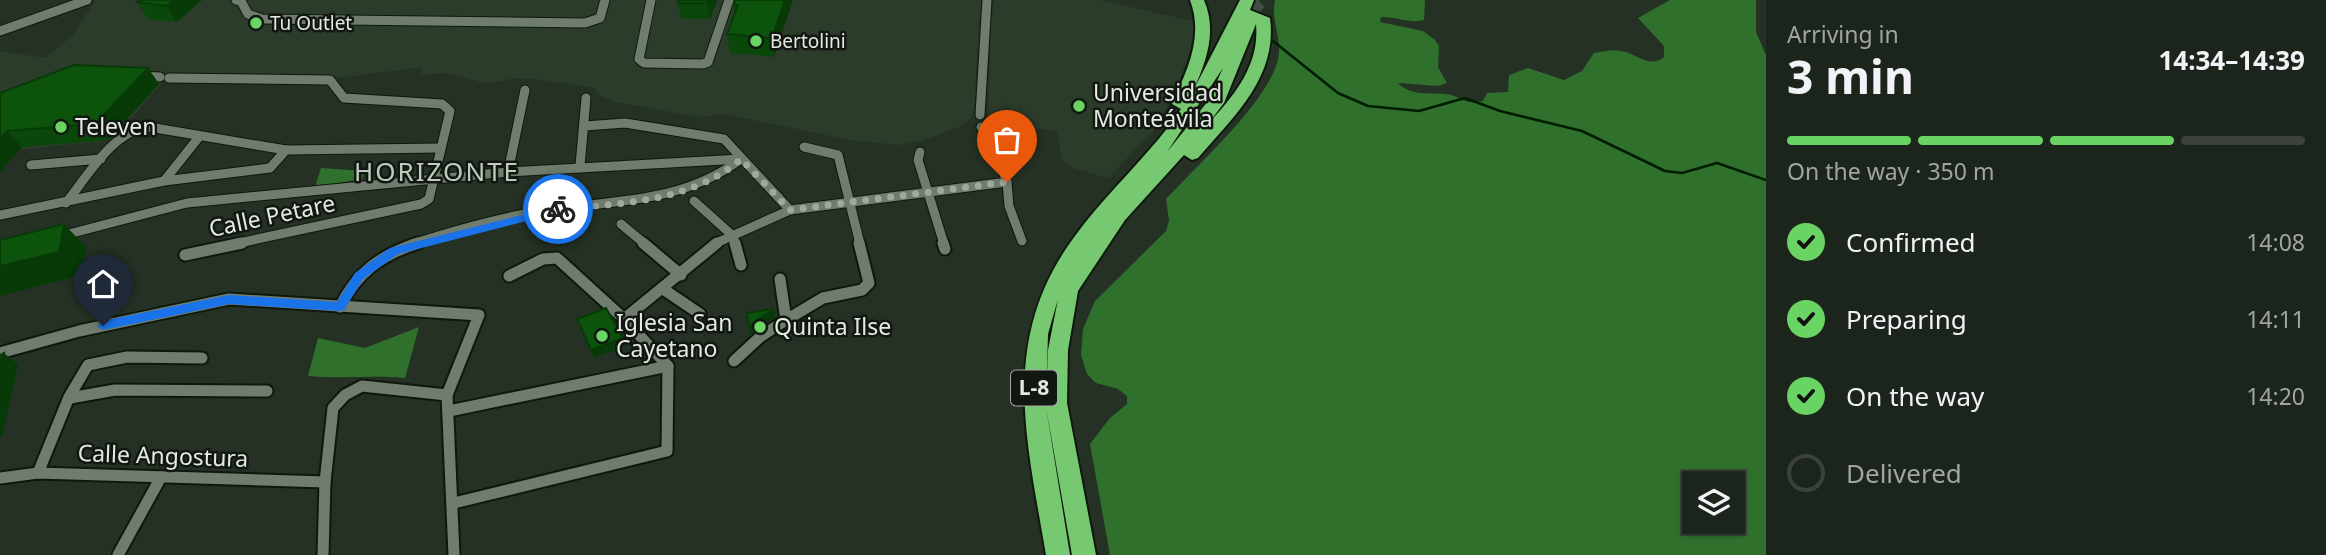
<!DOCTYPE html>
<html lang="en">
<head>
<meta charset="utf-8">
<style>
  body { margin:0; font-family:"Noto Sans",sans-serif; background:#252d24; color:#f1f3f6; height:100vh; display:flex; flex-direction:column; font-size:26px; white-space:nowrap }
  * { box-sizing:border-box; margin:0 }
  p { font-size:23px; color:#a0a5a3 }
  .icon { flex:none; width:38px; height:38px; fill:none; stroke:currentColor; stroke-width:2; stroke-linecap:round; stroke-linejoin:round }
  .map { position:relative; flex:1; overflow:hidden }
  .sheet { display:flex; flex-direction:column; background:#1c251b; width:560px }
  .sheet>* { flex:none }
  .fabs { position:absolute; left:1682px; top:471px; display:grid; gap:14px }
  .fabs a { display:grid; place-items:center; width:63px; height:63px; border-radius:0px; background:#1c251b; box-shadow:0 2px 5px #0004,0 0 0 2px #3a423a; font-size:35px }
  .pin { position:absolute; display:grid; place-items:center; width:60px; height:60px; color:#fff; margin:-72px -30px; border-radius:50% 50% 50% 0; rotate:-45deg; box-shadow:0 0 7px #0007 }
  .pin .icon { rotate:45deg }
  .courier { position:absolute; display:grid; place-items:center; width:70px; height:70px; margin:-35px; border:5px solid #1a73e8; border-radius:50%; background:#fff; color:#222; box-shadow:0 2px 9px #0007 }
  .summary em { font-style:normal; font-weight:700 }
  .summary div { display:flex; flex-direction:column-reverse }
  .summary { display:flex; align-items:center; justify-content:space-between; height:119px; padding:0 21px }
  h1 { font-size:46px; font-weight:700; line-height:52px }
  .bar { display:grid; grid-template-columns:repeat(4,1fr); gap:10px 7px; align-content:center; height:84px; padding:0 21px }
  .bar i { height:9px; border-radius:5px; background:#3a423a }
  .bar .selected { background:#69d464 }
  .bar p { grid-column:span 4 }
  ol { padding:0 21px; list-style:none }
  li { display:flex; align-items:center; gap:21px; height:77px }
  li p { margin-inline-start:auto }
  li .icon { padding:7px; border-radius:50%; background:#69d464; color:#111; stroke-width:4 }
  li:last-child { color:#a0a5a3 }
  li i { width:38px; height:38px; border:4px solid #3a423a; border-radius:50% }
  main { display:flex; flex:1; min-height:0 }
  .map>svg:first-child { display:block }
  .built { fill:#2c3c2b }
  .forest { fill:#2f702c; fill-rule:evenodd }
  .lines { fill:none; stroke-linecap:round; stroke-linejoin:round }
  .stream { stroke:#001d00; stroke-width:2.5 }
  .motorway-tunnel { stroke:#414d40; stroke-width:17; stroke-dasharray:17 8; stroke-linecap:butt }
  .minor-far1-casing { stroke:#0e180d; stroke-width:11 }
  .minor-casing { stroke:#0e180d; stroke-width:15 }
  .motorway-casing { stroke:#0e180d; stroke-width:4 }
  .minor-far1 { stroke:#707d6e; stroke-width:9 }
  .minor { stroke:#707d6e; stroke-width:11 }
  .motorway { fill:#76c971; fill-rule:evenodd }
  .wall { fill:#0a470a }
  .shaded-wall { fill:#083a08 }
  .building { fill:#0c530c; stroke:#083a08; stroke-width:2 }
  .route { fill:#1a73e8 }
  .done { stroke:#a0a9a0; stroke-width:7; stroke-dasharray:0 12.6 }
  .poi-dot { fill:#69d464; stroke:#121711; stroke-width:2.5 }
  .labels { text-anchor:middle; stroke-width:5; stroke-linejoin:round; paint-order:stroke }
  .far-poi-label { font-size:19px; fill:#e2eae2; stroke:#121711; text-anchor:start }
  .shield { fill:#121711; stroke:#a4aba3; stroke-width:2 }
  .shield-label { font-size:21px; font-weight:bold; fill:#e2eae2 }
  .poi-label { font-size:23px; fill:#e2eae2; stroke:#121711; text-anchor:start }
  .street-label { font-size:23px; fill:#e2eae2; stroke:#121711 }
  .quarter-label { font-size:26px; letter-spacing:2px; fill:#bdccbc; stroke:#121711 }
</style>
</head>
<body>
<main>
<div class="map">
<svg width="1766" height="555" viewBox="0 0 1766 555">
  <rect width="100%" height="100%" fill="#253124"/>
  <g class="built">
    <polygon points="96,0 985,0 979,22 974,111 970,119 961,126 924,140 900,145 850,140 724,114 700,117 620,103 602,97 594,88 542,80 515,78 488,84 447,73 421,75 422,67 346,77 168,76 112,140 7,151 0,165 0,51 45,58 72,36"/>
    <polygon points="994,0 1100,0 1197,22 1187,62 1159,125 1108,178 1073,168 1062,160 1057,131 988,122 991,24"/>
  </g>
  <g class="forest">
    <path d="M 1275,0 L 1425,0 L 1424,20 C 1410,24 1395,16 1381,17 L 1380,22 L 1423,31 L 1435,40 L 1439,46 L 1438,67 L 1447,83 L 1438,86 L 1398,83 C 1412,97 1428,92 1446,94 C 1461,95 1461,106 1483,101 L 1487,93 L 1508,92 L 1509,75 L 1528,68 L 1564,80 L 1582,71 L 1594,53 C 1603,51 1613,49 1622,51 C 1637,54 1650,69 1664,57 L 1664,46 L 1638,18 L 1670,0 L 1756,0 L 1756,32 L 1766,55 L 1766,555 L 1110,555 L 1090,444 L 1110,418 L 1127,404 L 1127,396 L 1118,389 L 1096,383 L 1087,374 L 1081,355 L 1083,329 L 1095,301 L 1166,231 L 1169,220 L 1166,199 C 1196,166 1269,101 1278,59 C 1283,39 1270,19 1275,0 ZM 1694,483 L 1732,483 L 1732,522 L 1694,522 Z"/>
    <polygon points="321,168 365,171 362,179 315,187"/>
    <path d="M 419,327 L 405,378 C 372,375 341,379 308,376 L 318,338 L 365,348 Z"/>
  </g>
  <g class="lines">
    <polyline class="stream" points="1273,41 1338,93 1368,106 1419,111 1465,98 1500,111 1582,131 1665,171 1682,173 1717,163 1766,180"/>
    <polyline class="motorway-tunnel" points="1247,0 1263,18"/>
    <defs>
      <g id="minor-far1">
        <polyline points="236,0 241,1 248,14 262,19 585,23 600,18 605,0"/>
        <polyline points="651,0 639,59 644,63 703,64 708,62 729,0"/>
        <polyline points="0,31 87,0"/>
        <polyline points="140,76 160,77"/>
        <polyline points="169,78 330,80 344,98 442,104 450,111 429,199 421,204 234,244"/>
        <polyline points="980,115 987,0"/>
        <polyline points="585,126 625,123 724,139 790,210 1007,182"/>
        <polyline points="981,127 988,132 1007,182 1009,206 1022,241"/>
        <polyline points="804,147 838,155 860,244"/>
        <polyline points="920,152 918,160 944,244"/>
        <polyline points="31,165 101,159"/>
        <polyline points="580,166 586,98"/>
        <polyline points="508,172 525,90"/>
        <polyline points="164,181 199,137"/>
        <polyline points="694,201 733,236 735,244"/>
        <path d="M 66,203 C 87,177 114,129 149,127 L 286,150 L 441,148"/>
        <polyline points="0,215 164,181 270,168 286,150"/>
        <polyline points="621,224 645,244"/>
        <polyline points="61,236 187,203 508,172 741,159"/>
        <path d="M 412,244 C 456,230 502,217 547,210 C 617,200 682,203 741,159"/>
        <polyline points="714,244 790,210"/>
      </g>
      <g id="minor">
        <polyline points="643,243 681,275"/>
        <polyline points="735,243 741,265"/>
        <polyline points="943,243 945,249"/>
        <polyline points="185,255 242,243"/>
        <polyline points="780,279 786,320 823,298 862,290 869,283 859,243"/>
        <polyline points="663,289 700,314"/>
        <path d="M 340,307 C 357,272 381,255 418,243"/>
        <polyline points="624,319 717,243"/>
        <polyline points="0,353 79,331 229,299 479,315 447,395 454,555"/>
        <polyline points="734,361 760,337 786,320"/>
        <polyline points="70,398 115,390 267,391"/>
        <polyline points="449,411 668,366"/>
        <polyline points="38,473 69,397 88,365 127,357 202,358"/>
        <polyline points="0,478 38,473 325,482"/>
        <polyline points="454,503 667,451 668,366 624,319 557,258 543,259 509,276"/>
        <polyline points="118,555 161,477"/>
        <polyline points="323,555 325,482 333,408 345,395 362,386 447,395"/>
      </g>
      <path id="motorway" d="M 1190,0 L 1204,0 C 1217,31 1207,59 1194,89 L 1240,0 L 1254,0 L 1250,10 L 1270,18 C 1278,77 1233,117 1198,158 L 1192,160 L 1184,155 L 1125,220 L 1078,291 L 1068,350 L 1067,403 L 1096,555 L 1072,555 L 1046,407 L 1070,555 L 1046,555 C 1026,436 998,336 1078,232 C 1110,189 1151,154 1181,109 L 1172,104 C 1187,70 1204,37 1190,0 ZM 1256,24 C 1260,65 1234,96 1208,124 L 1224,103 ZM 1223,68 L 1208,101 L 1167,152 ZM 1058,299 L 1048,350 L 1046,399 L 1048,334 Z"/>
    </defs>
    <use href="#minor-far1" class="minor-far1-casing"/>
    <use href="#minor" class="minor-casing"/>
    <use href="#motorway" class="motorway-casing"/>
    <use href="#minor-far1" class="minor-far1"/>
    <use href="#minor" class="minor"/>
    <use href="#motorway" class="motorway"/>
  </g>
  <g class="wall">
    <polygon points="140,0 202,0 177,22 148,19 137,2"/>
    <polygon points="717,0 710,19 681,19 678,3"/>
    <polygon points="793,0 774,57 730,53 727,34 735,13 734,5"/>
    <polygon points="148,68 159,84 108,140 22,147 0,172 0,93"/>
  </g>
  <g class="shaded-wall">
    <polygon points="174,0 202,0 177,22 167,6"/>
    <polygon points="709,0 717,0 710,19 707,3"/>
    <polygon points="785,0 793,0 774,57 772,38"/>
    <polygon points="148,68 159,84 108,140 95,124"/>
    <polygon points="7,131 22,147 0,172 0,138"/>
    <polygon points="64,224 86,247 82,275 0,296 0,266"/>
    <polygon points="774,309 775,317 750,334 749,326"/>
    <polygon points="623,338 626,346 594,358 591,350"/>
    <polygon points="4,353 18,365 2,437 0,437 0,371"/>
  </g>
  <g class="building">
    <polygon points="140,0 174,0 167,6 137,2"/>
    <polygon points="679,0 709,0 707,3 678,3"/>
    <polygon points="735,0 785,0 772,38 727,34 738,5 734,5"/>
    <polygon points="74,65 148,68 95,124 7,131 0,138 0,93"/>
    <polygon points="64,224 59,252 0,266 0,240"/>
    <polygon points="606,308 623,338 591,350 577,319"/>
    <polygon points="774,309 754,322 749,326 747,313"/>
    <polygon points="4,353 0,371 0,355"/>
  </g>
  <polygon class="route" points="558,206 561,207 561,212 398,254 363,279 344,310 340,311 229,304 103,330 97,326 103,321 229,295 337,302 355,273 390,248"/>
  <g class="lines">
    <path class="done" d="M 558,209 C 618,204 693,202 741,159 L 790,210 L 1007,182"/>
  </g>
  <g class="poi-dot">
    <circle cx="256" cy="23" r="7"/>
    <circle cx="756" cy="41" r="7"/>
    <circle cx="1079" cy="106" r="7"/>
    <circle cx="61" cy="127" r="7"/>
    <circle cx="760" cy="327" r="7"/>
    <circle cx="602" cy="336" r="7"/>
  </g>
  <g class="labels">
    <g class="far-poi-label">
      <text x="270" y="30">Tu Outlet</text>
      <text x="770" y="48">Bertolini</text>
    </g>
    <rect class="shield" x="1011" y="370.5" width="46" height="35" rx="5"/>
    <g class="shield-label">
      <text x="1034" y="395">L-8</text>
    </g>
    <g class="poi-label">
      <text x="1093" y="101">Universidad<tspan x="1093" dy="26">Monteávila</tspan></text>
      <text x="75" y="135">Televen</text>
      <text x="616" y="331">Iglesia San<tspan x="616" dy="26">Cayetano</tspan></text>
      <text x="774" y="335">Quinta Ilse</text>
    </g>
    <g class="street-label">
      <text transform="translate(272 216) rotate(-12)" y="8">Calle Petare</text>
      <text transform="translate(163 456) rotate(2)" y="8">Calle Angostura</text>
    </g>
    <g class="quarter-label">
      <text x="437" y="181">HORIZONTE</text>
    </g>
  </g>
</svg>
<div class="fabs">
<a><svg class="icon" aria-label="layers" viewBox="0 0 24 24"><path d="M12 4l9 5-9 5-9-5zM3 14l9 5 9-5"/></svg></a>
</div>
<div class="pin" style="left:1007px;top:182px;background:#ea580c"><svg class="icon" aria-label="bag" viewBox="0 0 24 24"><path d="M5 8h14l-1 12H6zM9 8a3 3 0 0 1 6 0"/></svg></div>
<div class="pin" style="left:103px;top:326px;background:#1f2937"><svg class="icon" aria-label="home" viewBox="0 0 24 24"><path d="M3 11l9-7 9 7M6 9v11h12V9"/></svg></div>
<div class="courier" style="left:558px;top:209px"><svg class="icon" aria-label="bike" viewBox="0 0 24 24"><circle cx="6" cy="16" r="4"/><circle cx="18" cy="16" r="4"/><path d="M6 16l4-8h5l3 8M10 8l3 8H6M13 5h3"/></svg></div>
</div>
<section class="sheet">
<div class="summary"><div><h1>3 min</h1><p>Arriving in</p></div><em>14:34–14:39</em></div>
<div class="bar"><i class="selected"></i><i class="selected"></i><i class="selected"></i><i></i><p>On the way · 350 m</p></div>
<ol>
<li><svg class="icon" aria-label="check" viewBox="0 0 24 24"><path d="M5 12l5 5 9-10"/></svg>Confirmed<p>14:08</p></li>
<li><svg class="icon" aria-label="check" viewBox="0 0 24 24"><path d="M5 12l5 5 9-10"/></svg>Preparing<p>14:11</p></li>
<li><svg class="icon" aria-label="check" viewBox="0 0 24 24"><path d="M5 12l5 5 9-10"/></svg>On the way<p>14:20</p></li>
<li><i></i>Delivered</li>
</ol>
</section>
</main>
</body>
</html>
